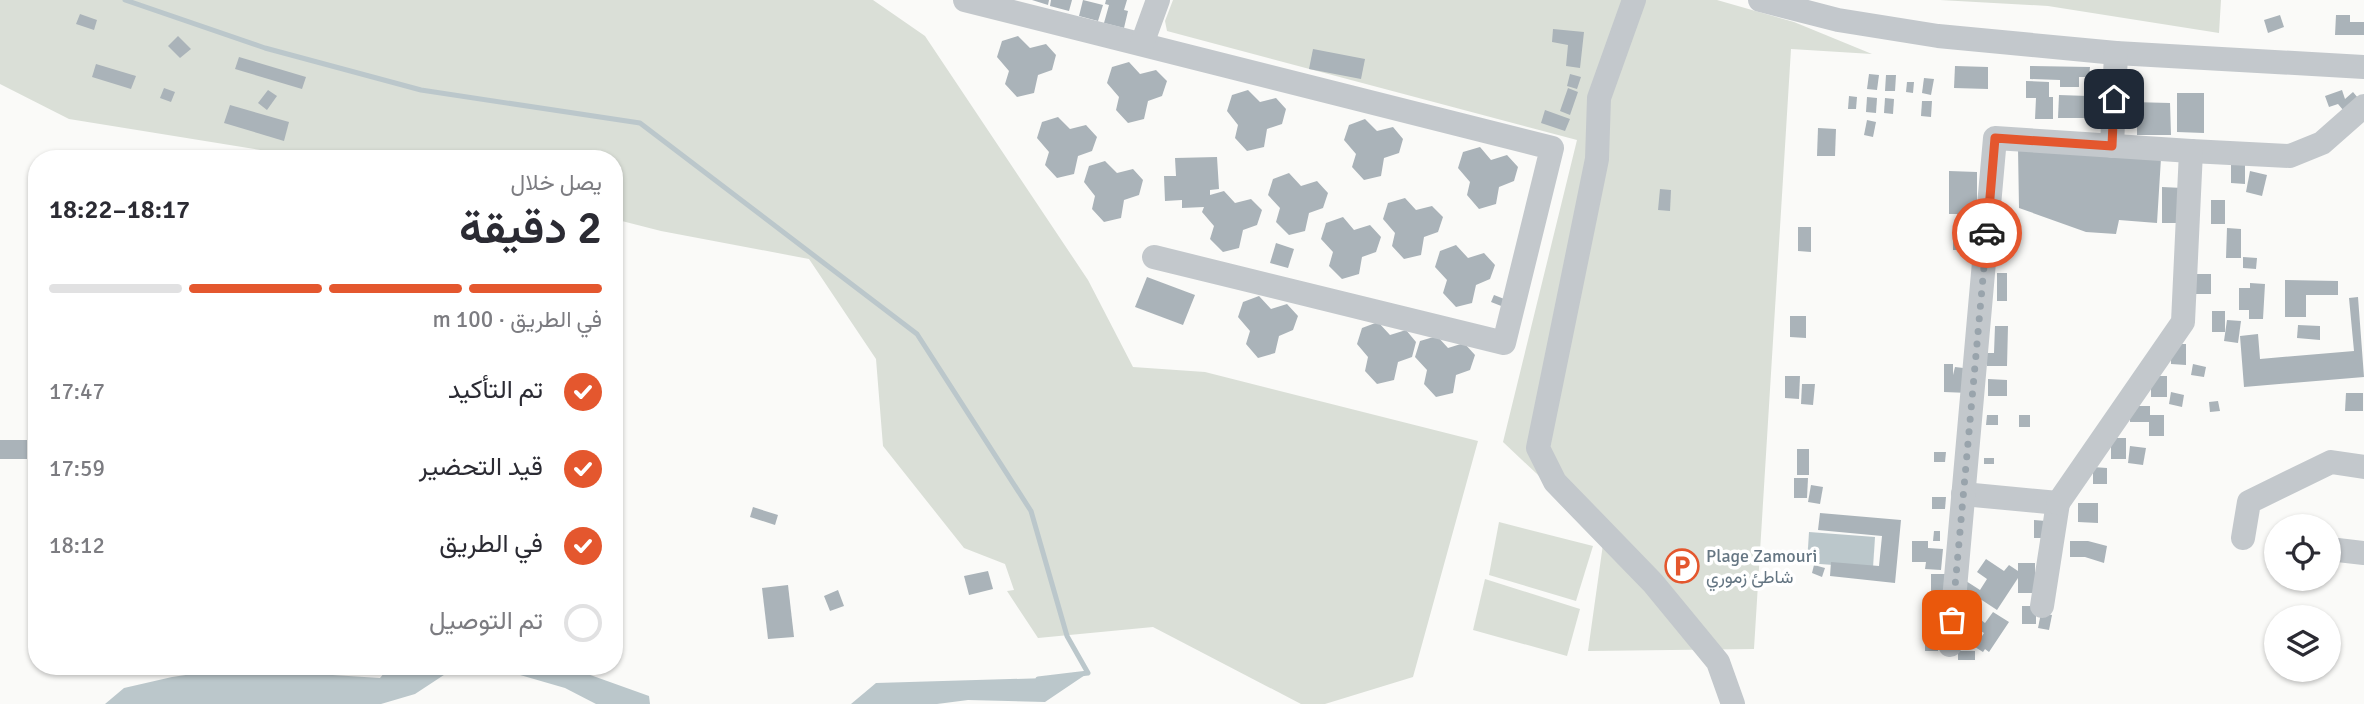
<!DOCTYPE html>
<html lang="ar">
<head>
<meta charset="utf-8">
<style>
  body { margin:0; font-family:Signika,Vazirmatn,sans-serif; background:#f2f2f3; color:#2b2b33; direction:rtl; height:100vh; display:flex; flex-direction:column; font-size:26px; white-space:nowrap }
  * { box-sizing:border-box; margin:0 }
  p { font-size:23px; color:#7c7c81 }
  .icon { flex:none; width:38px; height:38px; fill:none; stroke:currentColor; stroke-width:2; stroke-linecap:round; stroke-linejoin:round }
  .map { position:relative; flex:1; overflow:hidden; direction:ltr }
  .panel { position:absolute; left:28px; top:150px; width:595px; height:525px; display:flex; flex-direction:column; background:#fff; border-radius:28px; box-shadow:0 2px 5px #0004; direction:rtl }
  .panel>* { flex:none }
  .buttons { position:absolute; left:2264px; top:514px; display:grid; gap:14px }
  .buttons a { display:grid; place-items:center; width:77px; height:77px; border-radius:50%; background:#fff; box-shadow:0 2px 5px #0004; font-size:35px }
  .pin { position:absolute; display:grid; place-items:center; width:60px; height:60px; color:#fff; margin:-30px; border-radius:14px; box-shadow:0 4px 10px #0006 }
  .courier { position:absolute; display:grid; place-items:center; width:70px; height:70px; margin:-35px; border:5px solid #e4572e; border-radius:50%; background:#fff; color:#222; box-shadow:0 2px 9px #0007 }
  .headline em { font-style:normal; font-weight:600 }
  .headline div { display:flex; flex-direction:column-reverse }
  .headline { display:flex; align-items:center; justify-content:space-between; height:119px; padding:0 21px }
  h1 { font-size:46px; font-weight:600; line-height:52px }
  .bar { display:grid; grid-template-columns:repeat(4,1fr); gap:10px 7px; align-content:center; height:84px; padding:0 21px }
  .bar i { height:9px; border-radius:5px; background:#e1e1e2 }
  .bar .on { background:#e4572e }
  .bar p { grid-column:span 4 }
  ol { padding:0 21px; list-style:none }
  li { display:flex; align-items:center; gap:21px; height:77px }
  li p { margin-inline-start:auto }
  li .icon { padding:7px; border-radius:50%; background:#e4572e; color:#fff; stroke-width:4 }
  li:last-child { color:#7c7c81 }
  li i { width:38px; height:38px; border:4px solid #e1e1e2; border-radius:50% }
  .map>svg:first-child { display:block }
  .green { fill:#dadfd7 }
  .water { fill:#bbc7cb }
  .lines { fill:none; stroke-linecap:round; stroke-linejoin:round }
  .stream { stroke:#bbc7cb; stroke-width:5 }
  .building { fill:#aab3b9 }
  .minor { stroke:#c3c8cc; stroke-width:24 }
  .done { stroke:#99a4ac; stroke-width:7; stroke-dasharray:0 12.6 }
  .route { stroke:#e4572e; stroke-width:9 }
  .labels { text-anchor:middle; stroke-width:7; stroke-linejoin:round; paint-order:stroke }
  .poi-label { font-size:18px; fill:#657683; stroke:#fff; text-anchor:start }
</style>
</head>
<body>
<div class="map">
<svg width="2364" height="704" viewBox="0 0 2364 704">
  <rect width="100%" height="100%" fill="#fafaf8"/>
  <g class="green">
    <polygon points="0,0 873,0 925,36 1088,280 1133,367 1205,372 1478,441 1413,677 1325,704 1301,704 1153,627 1038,638 1007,591 1014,590 1005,564 964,548 883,446 876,359 809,259 661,231 614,219 614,159 316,159 69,119 0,84"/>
    <polygon points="1173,0 1717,0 1794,22 1872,54 1791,49 1754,649 1588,651 1604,537 1503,442 1577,140 1167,31 1165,21"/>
    <polygon points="1940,0 2221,0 2219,33 2048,6"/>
    <polygon points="1499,522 1593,546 1576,601 1489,575"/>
    <polygon points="1485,579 1580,609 1567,656 1473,630"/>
  </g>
  <g class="water">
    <polygon points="1809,532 1875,537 1873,568 1807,563"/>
    <polygon points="240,667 272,667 301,673 380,678 389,667 568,667 649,696 650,704 596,704 565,688 499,669 453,669 415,694 381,704 105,704 124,688 172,677"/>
    <polygon points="1088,673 1045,702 968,700 937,704 851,704 876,683 1047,678"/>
  </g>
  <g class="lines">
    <polyline class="stream" points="125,0 265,48 421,90 640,123 917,334 1031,511 1067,636 1088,673 1038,679"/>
  </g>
  <g class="building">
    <polygon points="1032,0 1049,0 1048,5"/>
    <polygon points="1051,0 1072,0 1069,11 1050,6"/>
    <polygon points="1083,0 1103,5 1098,21 1079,16"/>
    <polygon points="1106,0 1127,0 1124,10 1128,11 1124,28 1104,23 1109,5 1105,4"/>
    <polygon points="80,14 97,20 94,30 76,24"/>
    <polygon points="2280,15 2284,27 2268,33 2264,20"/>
    <polygon points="2336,15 2350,15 2350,22 2364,22 2364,35 2335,35"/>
    <polygon points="1553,29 1584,32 1580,68 1566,66 1568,45 1552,42"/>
    <polygon points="178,36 191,49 180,58 168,46"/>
    <polygon points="1018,36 1030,48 1046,44 1056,55 1052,70 1038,75 1034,93 1017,97 1005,84 1009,71 997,57 1002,41"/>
    <polygon points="1313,49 1365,59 1361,79 1309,69"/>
    <polygon points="239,57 306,77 302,89 235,69"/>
    <polygon points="1129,62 1140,74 1156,70 1167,81 1162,96 1148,101 1144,119 1128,123 1116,110 1119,97 1107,83 1112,67"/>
    <polygon points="96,64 136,76 131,89 92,77"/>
    <polygon points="1955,66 1988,67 1988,89 1954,88"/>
    <polygon points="2030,66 2090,67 2089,77 2079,77 2079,87 2060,87 2060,80 2030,79"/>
    <polygon points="1570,74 1581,77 1577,89 1567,86"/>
    <polygon points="1869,74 1879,75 1877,90 1867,89"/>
    <polygon points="1886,75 1896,75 1895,91 1885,91"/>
    <polygon points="1924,78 1934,79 1931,95 1922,93"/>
    <polygon points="2026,81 2049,82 2049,97 2053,97 2053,119 2035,119 2036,98 2026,98"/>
    <polygon points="1907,82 1914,82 1913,93 1906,92"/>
    <polygon points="164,88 175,92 171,102 160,98"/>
    <polygon points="1568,88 1578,92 1570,115 1560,111"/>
    <polygon points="268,90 277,96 267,110 258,103"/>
    <polygon points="1248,90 1260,102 1276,98 1286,109 1282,124 1267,129 1264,147 1247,151 1235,138 1238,125 1227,111 1232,95"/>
    <polygon points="2342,90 2345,99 2353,92 2363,104 2349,117 2338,104 2329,107 2325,96"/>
    <polygon points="2177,93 2204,93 2204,133 2177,132"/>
    <polygon points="2059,95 2088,96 2088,118 2058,118"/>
    <polygon points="1849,96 1857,97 1856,109 1848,109"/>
    <polygon points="1867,97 1877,98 1876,113 1866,112"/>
    <polygon points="1885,98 1894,99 1893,114 1884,113"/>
    <polygon points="1922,101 1932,101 1931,117 1921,116"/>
    <polygon points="2132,102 2170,103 2171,135 2137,135 2137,126 2132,126"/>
    <polygon points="230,105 289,122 284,141 224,123"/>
    <polygon points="1545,110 1570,119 1565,131 1541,123"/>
    <polygon points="1058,117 1070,129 1086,125 1097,137 1092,151 1078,156 1074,174 1057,178 1045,165 1049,152 1037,138 1042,122"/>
    <polygon points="1365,119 1377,131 1393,127 1403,139 1399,153 1384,158 1381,176 1364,180 1352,167 1356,154 1344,140 1349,125"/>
    <polygon points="1867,120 1876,122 1873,137 1864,135"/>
    <polygon points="1818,128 1836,129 1835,156 1817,156"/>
    <polygon points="1480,147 1491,160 1507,155 1518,167 1514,181 1499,187 1496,204 1479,209 1467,195 1470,182 1458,168 1463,152"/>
    <polygon points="2018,148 2161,158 2157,223 2119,220 2116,234 2086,232 2019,208"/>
    <polygon points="1217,157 1219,189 1210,190 1210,195 1224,191 1235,203 1251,199 1262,210 1257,225 1243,230 1239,248 1223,252 1210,239 1214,226 1202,212 1204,207 1182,208 1182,200 1165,201 1164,176 1176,176 1175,158"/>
    <polygon points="2231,160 2245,160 2245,184 2231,183"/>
    <polygon points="1105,161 1117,173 1133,169 1143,180 1139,195 1124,200 1121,218 1104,222 1092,209 1095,196 1084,182 1089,166"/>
    <polygon points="1949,171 1977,172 1977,214 1949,214"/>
    <polygon points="2250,171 2267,175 2262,196 2246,192"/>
    <polygon points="1289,173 1301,186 1317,181 1328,193 1323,208 1309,213 1305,231 1289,235 1276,222 1280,208 1268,195 1273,179"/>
    <polygon points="2162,187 2183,188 2183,223 2162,223"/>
    <polygon points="1660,189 1671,190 1670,211 1658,210"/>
    <polygon points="1405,198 1416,210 1432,206 1443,217 1438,232 1424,237 1421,255 1404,259 1392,246 1395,233 1383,219 1388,203"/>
    <rect x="2211" y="200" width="14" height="24"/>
    <polygon points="1343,217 1354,230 1370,225 1381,237 1376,252 1362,257 1359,274 1342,279 1329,266 1333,252 1321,239 1326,223"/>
    <polygon points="1798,227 1811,227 1811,252 1798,251"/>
    <rect x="1953" y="227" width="12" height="23"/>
    <polygon points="2227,228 2241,229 2241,258 2226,258"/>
    <polygon points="1276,243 1294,249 1288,268 1270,263"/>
    <polygon points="1456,245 1468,258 1484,253 1495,265 1490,279 1476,285 1472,303 1456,307 1443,293 1447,280 1435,267 1440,251"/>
    <polygon points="2243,257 2257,258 2256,269 2243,268"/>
    <rect x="1997" y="273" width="10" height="28"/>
    <rect x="2195" y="274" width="16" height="20"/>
    <polygon points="1147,277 1195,295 1183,325 1135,307"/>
    <polygon points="2285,280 2338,281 2338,295 2306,295 2306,317 2285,317"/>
    <polygon points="2250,283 2265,284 2263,319 2249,319 2249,310 2239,310 2239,288 2250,288"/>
    <polygon points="1494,295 1512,302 1509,309 1491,302"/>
    <polygon points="1259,296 1271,309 1287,304 1298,316 1293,330 1279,336 1275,353 1258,358 1246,344 1250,331 1238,317 1243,302"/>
    <polygon points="2358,297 2364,377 2244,387 2240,336 2258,334 2260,359 2354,351 2349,298"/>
    <rect x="2212" y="311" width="13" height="21"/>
    <polygon points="1790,316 1806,316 1806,338 1790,337"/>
    <polygon points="2227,320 2241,321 2238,343 2224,341"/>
    <polygon points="1378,322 1390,335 1406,330 1416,342 1412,357 1398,362 1394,380 1377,384 1365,371 1368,357 1357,344 1362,328"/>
    <polygon points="2298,325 2320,326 2320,340 2297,338"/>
    <polygon points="1995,326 2008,326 2007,366 1987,366 1987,353 1994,353"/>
    <polygon points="1437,336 1448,348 1464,343 1475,355 1470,370 1456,375 1453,393 1436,397 1424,384 1427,370 1415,357 1420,341"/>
    <polygon points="2171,344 2186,344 2186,365 2171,364"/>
    <polygon points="1944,364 1953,364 1953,375 1955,367 1972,369 1969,393 1944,392"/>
    <polygon points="2193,364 2206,367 2204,377 2191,375"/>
    <polygon points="1785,376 1800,376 1799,399 1785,398"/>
    <rect x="2151" y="376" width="16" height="21"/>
    <polygon points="1988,379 2007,380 2007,396 1988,396"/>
    <polygon points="1802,384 1815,384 1813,405 1801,404"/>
    <polygon points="2171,392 2184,395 2182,407 2169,404"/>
    <polygon points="2346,393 2363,393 2363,411 2345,411"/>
    <polygon points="2218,401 2220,411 2210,412 2209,402"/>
    <polygon points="2130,406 2150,406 2150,415 2164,415 2164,436 2149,436 2149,422 2130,422"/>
    <polygon points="1987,415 1998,415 1998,425 1986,425"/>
    <rect x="2019" y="415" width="11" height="12"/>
    <rect x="2111" y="438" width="15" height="21"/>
    <rect x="0" y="440" width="27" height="19"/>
    <polygon points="2130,446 2146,448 2143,465 2128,463"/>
    <rect x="1797" y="449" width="12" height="26"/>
    <polygon points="1934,452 1946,452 1945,462 1934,462"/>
    <rect x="1984" y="458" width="10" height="6"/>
    <polygon points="2093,467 2107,468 2107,484 2093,484"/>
    <polygon points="1794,478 1808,478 1807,498 1794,498"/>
    <polygon points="1811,485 1823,487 1820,504 1808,502"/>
    <polygon points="1932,497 1946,497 1945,509 1932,509"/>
    <polygon points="2078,503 2098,503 2098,523 2078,522"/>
    <polygon points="753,507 778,515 775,525 750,517"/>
    <polygon points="1820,513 1901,520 1895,583 1830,576 1831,562 1879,566 1882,536 1818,530"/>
    <polygon points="2034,520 2046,521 2046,538 2034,538"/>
    <polygon points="1934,531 1940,531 1940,541 1933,541"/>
    <polygon points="1912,541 1928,541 1928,548 1943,549 1941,570 1925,569 1926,562 1912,562"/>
    <polygon points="2070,541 2088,541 2107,546 2104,563 2085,557 2070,557"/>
    <polygon points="1986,559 2004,571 2009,565 2018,571 2018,563 2035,563 2035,593 2018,593 2018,578 1997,610 1962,587 1966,581 1980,590 1987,579 1977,572"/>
    <polygon points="1814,565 1825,568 1822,577 1812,573"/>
    <polygon points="988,571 993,589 969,595 964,576"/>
    <polygon points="1931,574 1945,574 1945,607 1931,606"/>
    <polygon points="788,585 794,637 768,639 762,588"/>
    <polygon points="838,590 844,606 830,611 824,596"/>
    <polygon points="1959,605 1974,605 1974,621 1959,620"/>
    <rect x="2022" y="606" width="14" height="18"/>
    <polygon points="1993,612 2009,622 1989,652 1985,649 1983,652 1975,647 1984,633 1976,628 1981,620 1985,623"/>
    <polygon points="2041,613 2052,615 2049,630 2038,628"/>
    <rect x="1925" y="633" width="13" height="18"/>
    <rect x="1958" y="651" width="17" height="9"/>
  </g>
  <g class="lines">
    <g class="minor">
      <polyline points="965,0 1552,148 1504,343 1154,257"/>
      <polyline points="1634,0 1599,98 1597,159 1538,448 1555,482 1653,583 1718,662 1733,704"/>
      <polyline points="1760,0 1838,20 1938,36 2116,53 2364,67"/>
      <polyline points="1142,44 1158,0"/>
      <polyline points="2112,146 2116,53"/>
      <polyline points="2191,151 2290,156 2322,143 2364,106"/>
      <polyline points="1963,494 2058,503 2042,606"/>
      <polyline points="2243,538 2249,502 2331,462 2364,467"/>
      <polyline points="2329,549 2364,553"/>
      <polyline points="1950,645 1995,138 2191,151 2183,322 2058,503"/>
    </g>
  </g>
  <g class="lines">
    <polyline class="done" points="1952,620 1987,233"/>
    <polyline class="route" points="1987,233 1995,138 2112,146 2114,99"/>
  </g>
  <defs>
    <symbol id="parking-ring" viewBox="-11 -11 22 22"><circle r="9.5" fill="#fff" stroke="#e4572e" stroke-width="1.5"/><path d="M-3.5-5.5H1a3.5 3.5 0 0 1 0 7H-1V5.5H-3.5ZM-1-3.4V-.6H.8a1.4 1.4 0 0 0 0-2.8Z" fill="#e4572e"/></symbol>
  </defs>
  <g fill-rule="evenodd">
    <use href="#parking-ring" x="1663" y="547" width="38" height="38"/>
  </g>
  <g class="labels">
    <g class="poi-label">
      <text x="1706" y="562">Plage Zamouri<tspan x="1706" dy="21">شاطئ زموري</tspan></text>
    </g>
  </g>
</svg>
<div class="buttons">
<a><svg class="icon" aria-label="locate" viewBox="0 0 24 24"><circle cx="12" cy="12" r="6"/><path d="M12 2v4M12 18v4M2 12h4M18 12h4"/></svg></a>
<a><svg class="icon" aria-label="layers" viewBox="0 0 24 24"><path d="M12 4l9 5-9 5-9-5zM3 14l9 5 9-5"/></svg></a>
</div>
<div class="pin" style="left:1952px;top:620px;background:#ea580c"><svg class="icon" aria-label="bag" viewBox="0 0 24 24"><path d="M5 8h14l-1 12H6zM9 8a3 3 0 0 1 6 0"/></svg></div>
<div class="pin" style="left:2114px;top:99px;background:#1f2937"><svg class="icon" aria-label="home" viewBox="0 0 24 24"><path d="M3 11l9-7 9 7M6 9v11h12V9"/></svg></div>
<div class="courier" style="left:1987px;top:233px"><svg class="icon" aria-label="car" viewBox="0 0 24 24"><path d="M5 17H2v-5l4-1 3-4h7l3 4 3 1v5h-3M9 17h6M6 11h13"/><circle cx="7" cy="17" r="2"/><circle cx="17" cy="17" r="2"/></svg></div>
<section class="panel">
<div class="headline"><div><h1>2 دقيقة</h1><p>يصل خلال</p></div><em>18:17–18:22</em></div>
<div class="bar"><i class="on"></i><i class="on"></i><i class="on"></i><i></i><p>في الطريق · 100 m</p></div>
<ol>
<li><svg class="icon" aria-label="check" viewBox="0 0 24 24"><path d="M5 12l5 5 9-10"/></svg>تم التأكيد<p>17:47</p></li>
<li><svg class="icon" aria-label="check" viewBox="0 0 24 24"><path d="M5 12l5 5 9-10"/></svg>قيد التحضير<p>17:59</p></li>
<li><svg class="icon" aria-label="check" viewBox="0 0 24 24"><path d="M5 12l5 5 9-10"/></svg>في الطريق<p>18:12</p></li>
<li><i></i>تم التوصيل</li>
</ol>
</section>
</div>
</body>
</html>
